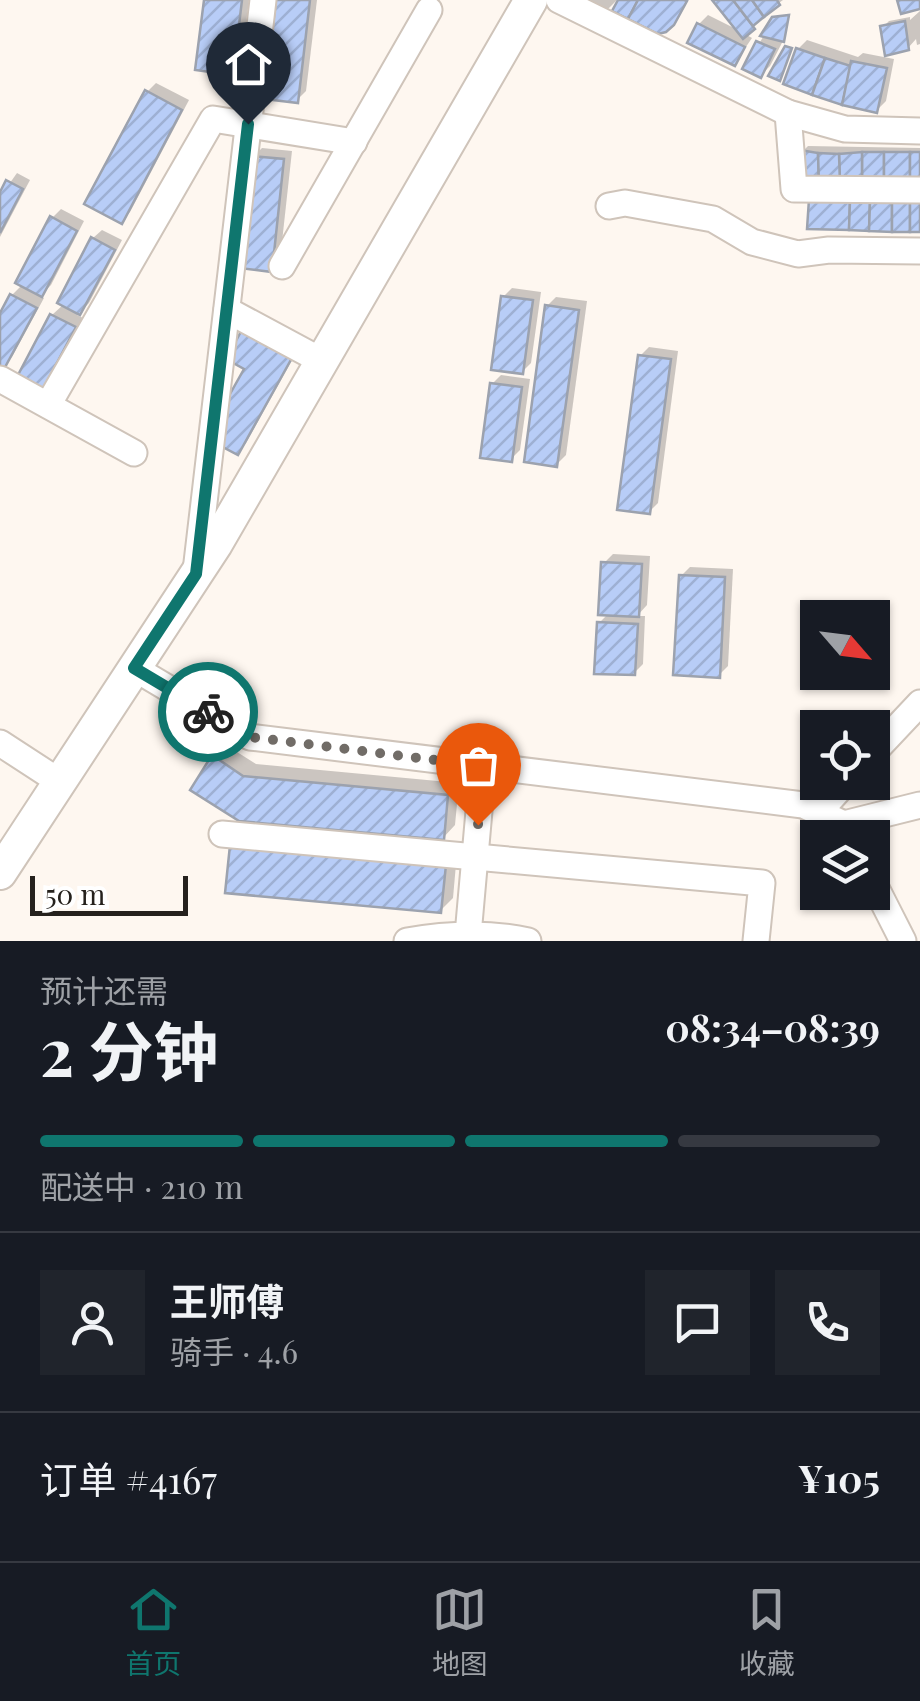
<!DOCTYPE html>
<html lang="zh">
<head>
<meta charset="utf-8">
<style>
  body { margin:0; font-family:"Playfair Display","Noto Sans SC",serif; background:#20242c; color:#f1f3f6; height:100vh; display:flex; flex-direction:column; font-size:38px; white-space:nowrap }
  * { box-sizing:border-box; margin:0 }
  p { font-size:32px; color:#9ea1a6 }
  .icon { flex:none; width:55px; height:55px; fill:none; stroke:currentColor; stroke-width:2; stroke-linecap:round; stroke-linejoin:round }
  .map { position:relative; height:941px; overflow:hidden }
  .drawer { display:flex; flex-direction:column; background:#171b24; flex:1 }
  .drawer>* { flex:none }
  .needle { width:65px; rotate:118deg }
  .controls { position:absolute; left:800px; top:600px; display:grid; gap:20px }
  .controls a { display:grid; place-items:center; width:90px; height:90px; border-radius:0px; background:#171b24; box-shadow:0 2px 8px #0004; font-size:50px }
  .scale { position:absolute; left:30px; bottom:25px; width:158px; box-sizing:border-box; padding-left:10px; border:5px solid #25211d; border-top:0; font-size:28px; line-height:35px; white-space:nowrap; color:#25211d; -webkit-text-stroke:8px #fff; paint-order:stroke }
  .pin { position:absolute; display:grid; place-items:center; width:85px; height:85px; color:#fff; margin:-102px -42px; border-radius:50% 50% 50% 0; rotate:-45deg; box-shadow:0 0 10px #0007 }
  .pin .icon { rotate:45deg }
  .courier { position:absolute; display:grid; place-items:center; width:100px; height:100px; margin:-50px; border:8px solid #0f766e; border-radius:50%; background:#fff; color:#222; box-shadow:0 2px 12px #0007 }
  .summary em { font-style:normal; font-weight:700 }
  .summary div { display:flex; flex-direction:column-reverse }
  .summary { display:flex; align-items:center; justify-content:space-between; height:170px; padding:0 40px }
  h1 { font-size:65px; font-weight:700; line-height:75px }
  .bar { display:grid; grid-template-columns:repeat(4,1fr); gap:15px 10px; align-content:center; height:120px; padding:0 40px }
  .bar i { height:12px; border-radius:8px; background:#363941 }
  .bar .on { background:#0f766e }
  .bar p { grid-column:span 4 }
  .line { display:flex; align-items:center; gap:25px; padding:0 40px; border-top:2px solid #363941 }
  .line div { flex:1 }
  .round { display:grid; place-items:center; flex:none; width:105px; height:105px; border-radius:0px; background:#20242c }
  .tabs { display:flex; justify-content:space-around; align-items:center; height:140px; border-top:2px solid #363941; background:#171b24; font-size:28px; color:#9ea1a6 }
  .tabs a { display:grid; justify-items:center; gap:5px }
  .tabs .on { color:#0f766e }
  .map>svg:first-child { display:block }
  .shadow { fill:#0003 }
  .building { fill:url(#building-hatch); stroke:#9ca2ae; stroke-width:2.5 }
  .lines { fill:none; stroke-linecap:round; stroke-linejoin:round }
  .minor-casing { stroke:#cfc4ba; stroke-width:29 }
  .major-casing { stroke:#cfc4ba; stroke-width:36 }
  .minor { stroke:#fff; stroke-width:25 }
  .major { stroke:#fff; stroke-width:32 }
  .done { stroke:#716c67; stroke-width:10; stroke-dasharray:0 18 }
  .route { stroke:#0f766e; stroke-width:12 }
</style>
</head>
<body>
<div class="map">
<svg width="920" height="941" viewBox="0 0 920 941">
  <defs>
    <pattern id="building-hatch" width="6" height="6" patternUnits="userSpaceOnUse" patternTransform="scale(2.5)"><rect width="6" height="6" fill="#b8cdf7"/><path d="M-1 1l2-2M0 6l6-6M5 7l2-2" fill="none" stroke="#9eb0d3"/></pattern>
  </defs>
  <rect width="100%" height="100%" fill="#fef7f0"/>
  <g class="shadow">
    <polygon points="206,0 249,0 241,63 232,72"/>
    <polygon points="278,0 317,0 306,91 297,100"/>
    <polygon points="587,0 617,0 607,10"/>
    <polygon points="715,0 783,0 757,19 759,22 745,34 752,38 735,63 699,24 708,15 740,31"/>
    <polygon points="920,11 920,44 917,45 916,39 908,48 883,27 889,21 910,17 910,20"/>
    <polygon points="790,14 785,37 770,66 761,75 745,68 774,18"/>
    <polygon points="807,40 858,57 863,53 894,59 886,101 877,110 798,49"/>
    <polygon points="156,83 189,100 130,212 121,221 147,92"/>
    <polygon points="808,146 920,148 920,182 803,151"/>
    <polygon points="262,148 292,151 280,260 271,269 253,157"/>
    <polygon points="17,173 30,180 0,237 0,197"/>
    <polygon points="61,209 84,221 51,285 40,296 44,298 12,357 3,366 0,365 0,318 12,295 23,284 52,218"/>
    <polygon points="102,230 122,240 89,303 77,315 83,318 52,377 43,386 52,315 64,304 93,238"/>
    <polygon points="512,288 541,292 531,363 522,372 503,297"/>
    <polygon points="556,297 587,301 566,455 557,464 547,306"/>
    <polygon points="300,346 246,443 237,452 247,368"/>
    <polygon points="649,347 678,351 658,503 649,512 640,356"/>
    <polygon points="501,375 530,379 520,450 511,459 492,384"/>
    <polygon points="613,554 650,556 647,605 637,616 645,616 643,664 634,673 599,623 609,613 604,563"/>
    <polygon points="690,567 733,569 728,666 719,675 681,576"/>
    <polygon points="226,745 256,764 459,783 455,825 443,838 240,819 214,757"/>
    <polygon points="457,853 453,898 440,911 228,891"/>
  </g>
  <g class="building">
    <polygon points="204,0 242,0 233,75 195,70"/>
    <polygon points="276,0 310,0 298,103 264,99"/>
    <polygon points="618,0 638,0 628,19 612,11"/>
    <polygon points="638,0 684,0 687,1 674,25 666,32 658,34 628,19"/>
    <polygon points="712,0 733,0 755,29 743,39"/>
    <polygon points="733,0 752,0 764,17 753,26"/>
    <polygon points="752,0 777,0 780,5 764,17"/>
    <polygon points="897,0 920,0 920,9 901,14"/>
    <polygon points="789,15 784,42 760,36 772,17"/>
    <polygon points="905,21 909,50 885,56 880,26"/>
    <polygon points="697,23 745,47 735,66 687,43"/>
    <polygon points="756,41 775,49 761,78 742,69"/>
    <polygon points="785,46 792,48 780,81 768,76"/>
    <polygon points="796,48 825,58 812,95 783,84"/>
    <polygon points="825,58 851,66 842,105 812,95"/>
    <polygon points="851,61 887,68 877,113 842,105"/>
    <polygon points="145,90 182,110 122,224 84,204"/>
    <polygon points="800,150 818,153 819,184 802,183"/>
    <polygon points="862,152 884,152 884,184 862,185"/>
    <polygon points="862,152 862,185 840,184 839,154"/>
    <rect x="884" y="152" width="26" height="32"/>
    <rect x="910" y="152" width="10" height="32"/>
    <polygon points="818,153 839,154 840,184 819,184"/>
    <polygon points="251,156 284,159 272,272 239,268"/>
    <polygon points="6,180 23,189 0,233 0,192"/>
    <polygon points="809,199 850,201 849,230 807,229"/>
    <polygon points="850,201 870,202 869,231 849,230"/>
    <polygon points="870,202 892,202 892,232 869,231"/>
    <rect x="892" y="202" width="18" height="30"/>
    <rect x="910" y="202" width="10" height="30"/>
    <polygon points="50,216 77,231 42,297 15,283"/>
    <polygon points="91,237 115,250 80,315 57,303"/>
    <polygon points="10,294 37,308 4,369 0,367 0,313"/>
    <polygon points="501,296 533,300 523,374 491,370"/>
    <polygon points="545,305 579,310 557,467 524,462"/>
    <polygon points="50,314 76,327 43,389 18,375"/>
    <polygon points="243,328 293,356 238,455 219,445 221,410 244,369 226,359"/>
    <polygon points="638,355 671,359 650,514 617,510"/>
    <polygon points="490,383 522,387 512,462 480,458"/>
    <polygon points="601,562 642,564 639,617 598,615"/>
    <polygon points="679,575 725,577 720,678 673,675"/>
    <polygon points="597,622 638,624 635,675 594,674"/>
    <polygon points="212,755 243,776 448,795 444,840 239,821 190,790"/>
    <polygon points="230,845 446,865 441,913 225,893"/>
  </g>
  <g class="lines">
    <defs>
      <g id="minor">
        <polyline points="559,0 788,113 845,129 920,131"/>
        <polyline points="788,113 794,189 920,190"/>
        <polyline points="609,206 625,203 713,219 752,242 798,254 829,250 920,251"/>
        <polyline points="282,266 429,10"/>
        <polyline points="227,310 322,361"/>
        <polyline points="0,379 134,453"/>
        <polyline points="48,405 213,119 354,142"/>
        <polyline points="196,571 263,0"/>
        <polyline points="134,668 250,737 803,805 844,824 851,838"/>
        <polyline points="0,743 60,782"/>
        <polyline points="872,754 920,703"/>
        <polyline points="819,812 846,782"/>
        <polyline points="844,824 920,805"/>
        <polyline points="222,834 762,883 756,941"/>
        <polyline points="872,880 903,941"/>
        <polyline points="468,935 483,766"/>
        <path d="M 407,941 C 447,934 488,932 528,941"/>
      </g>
      <polyline id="major" points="0,873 216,544 531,0"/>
    </defs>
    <use href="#minor" class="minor-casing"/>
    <use href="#major" class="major-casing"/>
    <use href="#minor" class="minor"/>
    <use href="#major" class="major"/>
  </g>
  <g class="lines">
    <polyline class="done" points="208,712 250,737 483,766 478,825"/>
    <polyline class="route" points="208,712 134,668 196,574 248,124"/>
  </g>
</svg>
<div class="controls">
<a><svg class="needle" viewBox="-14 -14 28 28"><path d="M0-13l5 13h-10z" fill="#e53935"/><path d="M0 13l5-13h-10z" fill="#9ea1a6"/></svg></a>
<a><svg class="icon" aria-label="locate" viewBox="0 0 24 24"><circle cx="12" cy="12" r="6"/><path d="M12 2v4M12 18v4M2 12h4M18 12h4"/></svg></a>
<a><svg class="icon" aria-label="layers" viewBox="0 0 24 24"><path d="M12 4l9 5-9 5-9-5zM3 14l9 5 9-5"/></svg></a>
</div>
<div class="scale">50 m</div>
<div class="pin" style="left:478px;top:825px;background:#ea580c"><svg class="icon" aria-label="bag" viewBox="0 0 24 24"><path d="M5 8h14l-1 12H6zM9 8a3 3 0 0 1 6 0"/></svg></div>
<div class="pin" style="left:248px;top:124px;background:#1f2937"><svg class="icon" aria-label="home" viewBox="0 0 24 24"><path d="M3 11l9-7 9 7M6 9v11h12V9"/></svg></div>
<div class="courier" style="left:208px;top:712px"><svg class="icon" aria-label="bike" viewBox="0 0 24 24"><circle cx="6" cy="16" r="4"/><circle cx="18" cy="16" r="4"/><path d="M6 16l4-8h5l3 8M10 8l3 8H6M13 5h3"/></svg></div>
</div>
<section class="drawer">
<div class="summary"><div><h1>2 分钟</h1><p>预计还需</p></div><em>08:34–08:39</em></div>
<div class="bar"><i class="on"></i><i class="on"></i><i class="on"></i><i></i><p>配送中 · 210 m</p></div>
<div class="line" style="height:180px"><a class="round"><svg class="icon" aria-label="person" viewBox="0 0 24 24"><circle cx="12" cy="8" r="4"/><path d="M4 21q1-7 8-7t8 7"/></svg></a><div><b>王师傅</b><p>骑手 · 4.6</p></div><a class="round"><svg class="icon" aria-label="chat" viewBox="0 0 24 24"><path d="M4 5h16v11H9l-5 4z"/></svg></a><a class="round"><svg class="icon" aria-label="phone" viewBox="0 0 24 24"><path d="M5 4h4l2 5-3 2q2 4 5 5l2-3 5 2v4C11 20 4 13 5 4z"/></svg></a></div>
<div class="line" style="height:130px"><div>订单 #4167</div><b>¥105</b></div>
</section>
<nav class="tabs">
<a class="on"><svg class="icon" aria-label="home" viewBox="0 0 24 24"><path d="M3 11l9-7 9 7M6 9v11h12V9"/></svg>首页</a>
<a><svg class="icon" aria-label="map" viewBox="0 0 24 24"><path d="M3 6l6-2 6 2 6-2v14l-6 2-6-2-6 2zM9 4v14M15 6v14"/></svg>地图</a>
<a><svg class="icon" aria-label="saved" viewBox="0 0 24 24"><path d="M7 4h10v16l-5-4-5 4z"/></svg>收藏</a>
</nav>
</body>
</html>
